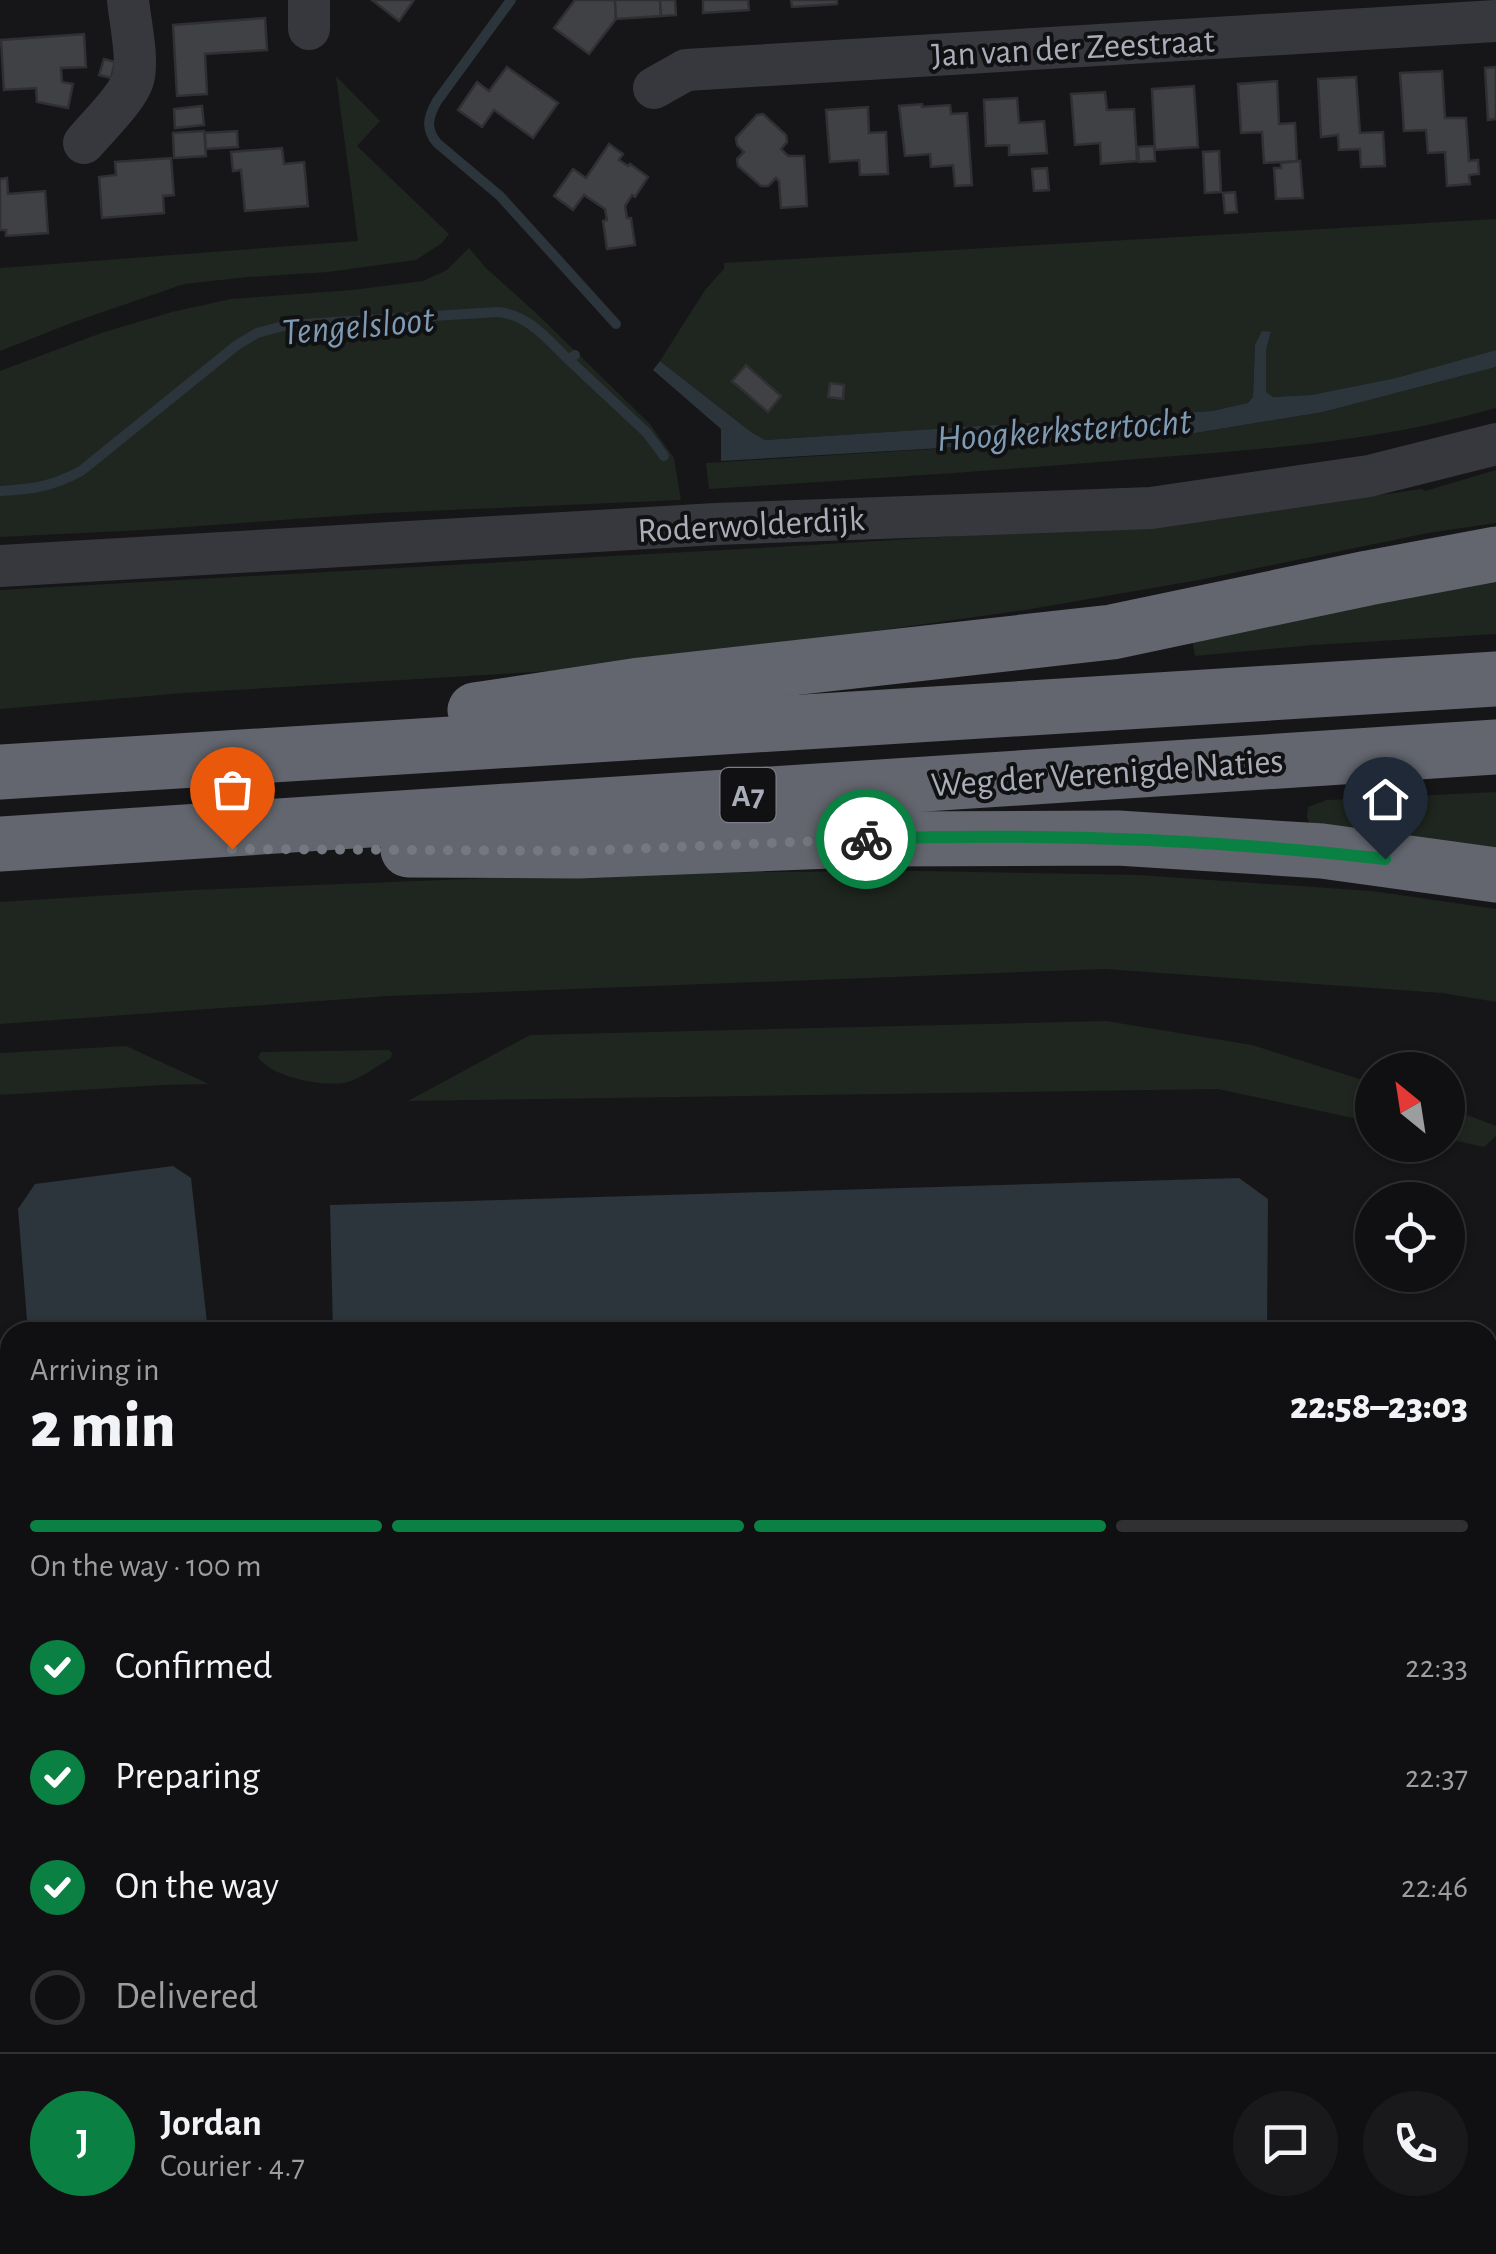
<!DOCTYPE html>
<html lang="en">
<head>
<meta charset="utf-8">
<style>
  body { margin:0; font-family:"Alegreya Sans",sans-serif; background:#19191b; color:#f1f3f6; height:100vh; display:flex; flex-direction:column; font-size:38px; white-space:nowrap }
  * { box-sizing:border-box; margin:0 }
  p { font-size:32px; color:#9c9d9f }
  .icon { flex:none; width:55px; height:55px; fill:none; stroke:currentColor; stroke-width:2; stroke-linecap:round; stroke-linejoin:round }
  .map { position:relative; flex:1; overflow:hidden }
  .details { position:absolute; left:0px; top:1322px; width:1498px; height:932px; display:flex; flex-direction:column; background:#101012; border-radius:30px 30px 0 0; box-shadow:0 2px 8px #0004,0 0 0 2px #303032 }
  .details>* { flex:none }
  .needle { width:65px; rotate:330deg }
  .buttons { position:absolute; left:1355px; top:1052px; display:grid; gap:20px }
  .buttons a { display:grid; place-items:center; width:110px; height:110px; border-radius:50%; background:#101012; box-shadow:0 2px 8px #0004,0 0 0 2px #303032; font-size:50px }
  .pin { position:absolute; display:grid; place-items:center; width:85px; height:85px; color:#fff; margin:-102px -42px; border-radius:50% 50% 50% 0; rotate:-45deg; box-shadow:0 0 10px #0007 }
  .pin .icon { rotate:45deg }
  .courier { position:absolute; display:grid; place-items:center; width:100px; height:100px; margin:-50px; border:8px solid #0b8043; border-radius:50%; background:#fff; color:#222; box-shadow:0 2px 12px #0007 }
  .overview em { font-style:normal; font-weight:800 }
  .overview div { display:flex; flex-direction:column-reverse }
  .overview { display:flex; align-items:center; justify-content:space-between; height:170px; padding:0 30px }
  h1 { font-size:65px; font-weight:800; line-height:75px }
  .bar { display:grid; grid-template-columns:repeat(4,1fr); gap:15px 10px; align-content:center; height:120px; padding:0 30px }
  .bar i { height:12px; border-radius:8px; background:#303032 }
  .bar .selected { background:#0b8043 }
  .bar p { grid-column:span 4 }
  .line { display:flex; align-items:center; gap:25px; padding:0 30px; border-top:2px solid #303032 }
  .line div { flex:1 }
  .round { display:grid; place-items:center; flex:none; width:105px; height:105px; border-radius:52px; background:#19191b }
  ol { padding:0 30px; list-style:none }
  li { display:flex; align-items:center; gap:30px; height:110px }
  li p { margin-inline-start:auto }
  li .icon { padding:10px; border-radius:50%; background:#0b8043; color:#fff; stroke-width:4 }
  li:last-child { color:#9c9d9f }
  li i { width:55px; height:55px; border:5px solid #303032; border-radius:50% }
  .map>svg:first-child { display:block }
  .green { fill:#1e261f }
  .water { fill:#2c353c }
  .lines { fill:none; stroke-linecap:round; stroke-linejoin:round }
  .stream { stroke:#2c353c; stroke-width:10 }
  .building { fill:#404145; stroke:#303034; stroke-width:2.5 }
  .minor { stroke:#37383d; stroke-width:42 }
  .highway { stroke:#63666e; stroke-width:55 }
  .done { stroke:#757880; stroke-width:10; stroke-dasharray:0 18 }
  .route { stroke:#0b8043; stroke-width:12 }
  .labels { text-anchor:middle; stroke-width:8; stroke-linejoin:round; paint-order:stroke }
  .shield { fill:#111113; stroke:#7b7e86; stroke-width:2.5 }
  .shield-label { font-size:32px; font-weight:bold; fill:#a8adb8 }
  .street-label { font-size:35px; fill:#a8adb8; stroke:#111113 }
  .water-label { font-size:38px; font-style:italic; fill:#7f9bb3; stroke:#111113 }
</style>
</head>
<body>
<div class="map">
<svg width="1496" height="2254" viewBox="0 0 1496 2254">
  <rect width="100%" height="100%" fill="#161618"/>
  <g class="green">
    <polygon points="336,76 380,121 357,146 449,234 442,243 416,260 328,272 248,277 184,284 74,322 0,351 0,268 358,241"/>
    <polygon points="1496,219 1496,350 1396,378 1311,395 1272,397 1266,392 1266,350 1271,333 1255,345 1253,397 1249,403 1212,411 765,440 751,432 660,361 705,290 724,269 724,263"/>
    <polygon points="469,248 486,268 535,312 650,424 674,458 681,500 381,513 143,530 0,537 0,371 101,333 172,312 231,299 352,290 423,281 447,270"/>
    <path d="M 1496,367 L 1496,408 C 1383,441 1266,449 1150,458 C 1003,470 856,480 709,489 L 706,463 L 1195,433 L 1323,412 Z"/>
    <polygon points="1496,470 1496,523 1428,533 1199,580 1025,610 617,667 183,693 0,709 0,590 812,545 1212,520 1421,489 1425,491"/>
    <polygon points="1496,568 1496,634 1313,645 1195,656 1190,627"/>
    <polygon points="1496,792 1496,852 1311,827 1307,817 1308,807 1327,800"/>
    <polygon points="918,871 1139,875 1372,891 1496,909 1496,1002 1442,993 1105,969 388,996 0,1024 0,902 192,890 618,873"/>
    <polygon points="1106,1021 1252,1045 1372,1083 1372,1122 1218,1089 408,1101 530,1035"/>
    <polygon points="126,1046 209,1084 162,1085 0,1095 0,1053"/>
    <path d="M 389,1050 L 392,1053 L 391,1058 C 378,1065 362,1078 348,1082 C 325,1088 270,1077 258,1057 L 261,1052 Z"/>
    <polygon points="1448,1108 1496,1126 1496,1136 1484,1147 1448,1139"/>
    <polygon points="1496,1464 1496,1545 1488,1555 1488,1474"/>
    <polygon points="1496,1634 1496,2254 933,2254 941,2245 1488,2245 1488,1643"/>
    <polygon points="739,2245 862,2245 854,2254 731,2254"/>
  </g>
  <g class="water">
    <polygon points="1262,331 1271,332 1266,350 1266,392 1273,397 1311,395 1396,378 1496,350 1496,367 1323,412 1195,433 721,461 721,429 653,370 660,361 751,432 765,440 1212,411 1248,403 1253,397 1255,345"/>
    <polygon points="173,1166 191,1178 208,1332 28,1332 18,1209 35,1184"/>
    <polygon points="1239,1178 1268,1199 1267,1332 333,1332 330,1205"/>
    <polygon points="1496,1545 1496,1634 1488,1643 1488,1555"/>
    <polygon points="0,2131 10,2138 10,2245 149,2245 161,2254 0,2254"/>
    <polygon points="309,2245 453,2245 445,2254 320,2254"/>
    <polygon points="656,2245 644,2254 586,2254 576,2246"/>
    <polygon points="862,2245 941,2245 933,2254 854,2254"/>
  </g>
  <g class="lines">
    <g class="stream">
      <path d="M 511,0 L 437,101 C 428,117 425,128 437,143 L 500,196 L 616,324"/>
      <polyline points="569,360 647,433 664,456"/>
      <path d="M 0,491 C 33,489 51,487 81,471 L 237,345 L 257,333 L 287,325 L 498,312 C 529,315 548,340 569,360 L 575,355"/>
    </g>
  </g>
  <g class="building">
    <polygon points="372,0 414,0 399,21"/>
    <polygon points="575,0 615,0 616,19 589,54 554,28"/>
    <polygon points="615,0 660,0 661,16 616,19"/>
    <polygon points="660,0 675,0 676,15 661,16"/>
    <polygon points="703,0 748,0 749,10 703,13"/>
    <polygon points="791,0 837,0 837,4 792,7"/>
    <polygon points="265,18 267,50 205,54 207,94 177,96 173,25"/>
    <polygon points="84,34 86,67 61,68 62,82 73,84 68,108 37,102 36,88 4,90 1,40"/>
    <polygon points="104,59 115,62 111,78 99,75"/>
    <polygon points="507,67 558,103 533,138 494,110 482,127 458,110 477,82 489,91"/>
    <polygon points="1496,67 1496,119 1488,120 1485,68"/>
    <polygon points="1442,71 1445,118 1466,118 1469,161 1478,160 1479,174 1469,175 1470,184 1447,186 1445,152 1428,153 1426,130 1404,131 1400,73"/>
    <polygon points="1356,77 1360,133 1383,132 1385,166 1361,167 1360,149 1339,150 1338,135 1321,137 1318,79"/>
    <polygon points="1277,81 1279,124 1295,123 1297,161 1264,163 1262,132 1241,133 1238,84"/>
    <polygon points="1194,86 1198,147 1155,150 1152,89"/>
    <polygon points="1105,92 1107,110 1134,109 1137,161 1101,164 1100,143 1075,145 1071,94"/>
    <polygon points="1017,98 1019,123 1044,121 1047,153 1009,155 1009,145 986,146 984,100"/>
    <polygon points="922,104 922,107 950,105 951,114 967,113 972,185 955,186 953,165 931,167 930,154 905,156 899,106"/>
    <polygon points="202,106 204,125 175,128 174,109"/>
    <polygon points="868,107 869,133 886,132 888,174 860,175 859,160 830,162 826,110"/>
    <polygon points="763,114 786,135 787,142 781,149 788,156 804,156 807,206 781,208 779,181 776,178 768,186 761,186 738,166 737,159 744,152 737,145 736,138 757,115"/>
    <polygon points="204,131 206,156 174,158 173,133"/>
    <polygon points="237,131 238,147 206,149 205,133"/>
    <polygon points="609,144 623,154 619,160 628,166 630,164 648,177 635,197 632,195 625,206 627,218 631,218 635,245 607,249 603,221 607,220 605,209 584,195 573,210 554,196 573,169 586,178"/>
    <polygon points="1154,146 1155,161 1139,162 1138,147"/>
    <polygon points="282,148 284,164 304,162 308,206 245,211 241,170 233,171 231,152"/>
    <polygon points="1219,151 1221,192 1205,193 1203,152"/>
    <polygon points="171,158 174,195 163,196 164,213 102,218 99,177 116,175 115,162"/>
    <polygon points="1300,161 1303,198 1276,199 1274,168 1281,168 1281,163"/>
    <polygon points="1047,168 1049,190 1034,191 1032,169"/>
    <polygon points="7,178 8,194 45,191 48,233 6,236 6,230 0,230 0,179"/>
    <polygon points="1235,192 1237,212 1225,213 1223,193"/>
    <polygon points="746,365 781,396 768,412 732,381"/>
    <polygon points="830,383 844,385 843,399 828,397"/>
  </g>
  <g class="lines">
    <g class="minor">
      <polyline points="309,0 309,29"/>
      <polyline points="654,88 686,70 1496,21"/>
      <path d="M 84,143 C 98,126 126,100 133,80 C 139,60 130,22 128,0"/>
      <polyline points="0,566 716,524 1151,508 1369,476 1496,444"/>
    </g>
    <g class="highway">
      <polyline points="475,710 640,685 1112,632 1368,578 1496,554"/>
      <polyline points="0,772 1496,679"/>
      <polyline points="0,844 1496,747"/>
      <polyline points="408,850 578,851 882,839 1118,838 1322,851 1496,875"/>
    </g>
  </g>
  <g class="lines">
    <polyline class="done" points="232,849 578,851 866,839"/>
    <path class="route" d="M 866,839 C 1039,833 1213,839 1385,859"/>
  </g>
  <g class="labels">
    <rect class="shield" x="720.5" y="768" width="55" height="54" rx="8"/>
    <g class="shield-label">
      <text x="748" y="806">A7</text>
    </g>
    <g class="street-label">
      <text transform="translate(1073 47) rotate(-3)" y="12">Jan van der Zeestraat</text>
      <text transform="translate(751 524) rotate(-3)" y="12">Roderwolderdijk</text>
      <text transform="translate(1107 772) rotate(-4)" y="12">Weg der Verenigde Naties</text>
    </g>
    <g class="water-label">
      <text transform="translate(358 325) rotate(-5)" y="13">Tengelsloot</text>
      <text transform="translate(1064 429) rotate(-4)" y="13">Hoogkerkstertocht</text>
    </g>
  </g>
</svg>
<div class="buttons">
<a><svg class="needle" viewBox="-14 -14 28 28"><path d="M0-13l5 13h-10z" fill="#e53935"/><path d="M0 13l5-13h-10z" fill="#9c9d9f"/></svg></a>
<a><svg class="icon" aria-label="locate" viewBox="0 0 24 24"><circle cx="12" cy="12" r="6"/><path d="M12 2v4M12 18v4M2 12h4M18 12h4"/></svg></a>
</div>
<div class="pin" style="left:232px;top:849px;background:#ea580c"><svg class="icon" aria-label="bag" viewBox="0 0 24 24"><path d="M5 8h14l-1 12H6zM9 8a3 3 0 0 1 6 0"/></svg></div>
<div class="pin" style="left:1385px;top:859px;background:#1f2937"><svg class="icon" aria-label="home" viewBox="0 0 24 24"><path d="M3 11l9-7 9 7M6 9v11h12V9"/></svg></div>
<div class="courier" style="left:866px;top:839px"><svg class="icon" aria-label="bike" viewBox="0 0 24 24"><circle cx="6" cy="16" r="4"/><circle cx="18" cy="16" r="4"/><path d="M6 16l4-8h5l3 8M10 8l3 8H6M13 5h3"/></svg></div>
<section class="details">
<div class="overview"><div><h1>2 min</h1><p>Arriving in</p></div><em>22:58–23:03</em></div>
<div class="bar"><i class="selected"></i><i class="selected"></i><i class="selected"></i><i></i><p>On the way · 100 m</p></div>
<ol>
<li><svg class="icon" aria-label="check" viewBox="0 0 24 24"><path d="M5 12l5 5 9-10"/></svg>Confirmed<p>22:33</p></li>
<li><svg class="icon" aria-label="check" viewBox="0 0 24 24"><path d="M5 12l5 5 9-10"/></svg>Preparing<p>22:37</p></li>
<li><svg class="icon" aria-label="check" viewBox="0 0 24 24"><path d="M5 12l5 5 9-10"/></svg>On the way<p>22:46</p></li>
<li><i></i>Delivered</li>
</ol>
<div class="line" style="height:180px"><b class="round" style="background:#0b8043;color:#fff">J</b><div><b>Jordan</b><p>Courier · 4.7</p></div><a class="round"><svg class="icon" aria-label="chat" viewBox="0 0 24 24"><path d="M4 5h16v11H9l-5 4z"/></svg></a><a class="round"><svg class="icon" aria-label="phone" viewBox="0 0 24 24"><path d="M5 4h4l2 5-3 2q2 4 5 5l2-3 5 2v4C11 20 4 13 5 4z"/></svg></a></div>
</section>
</div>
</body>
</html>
